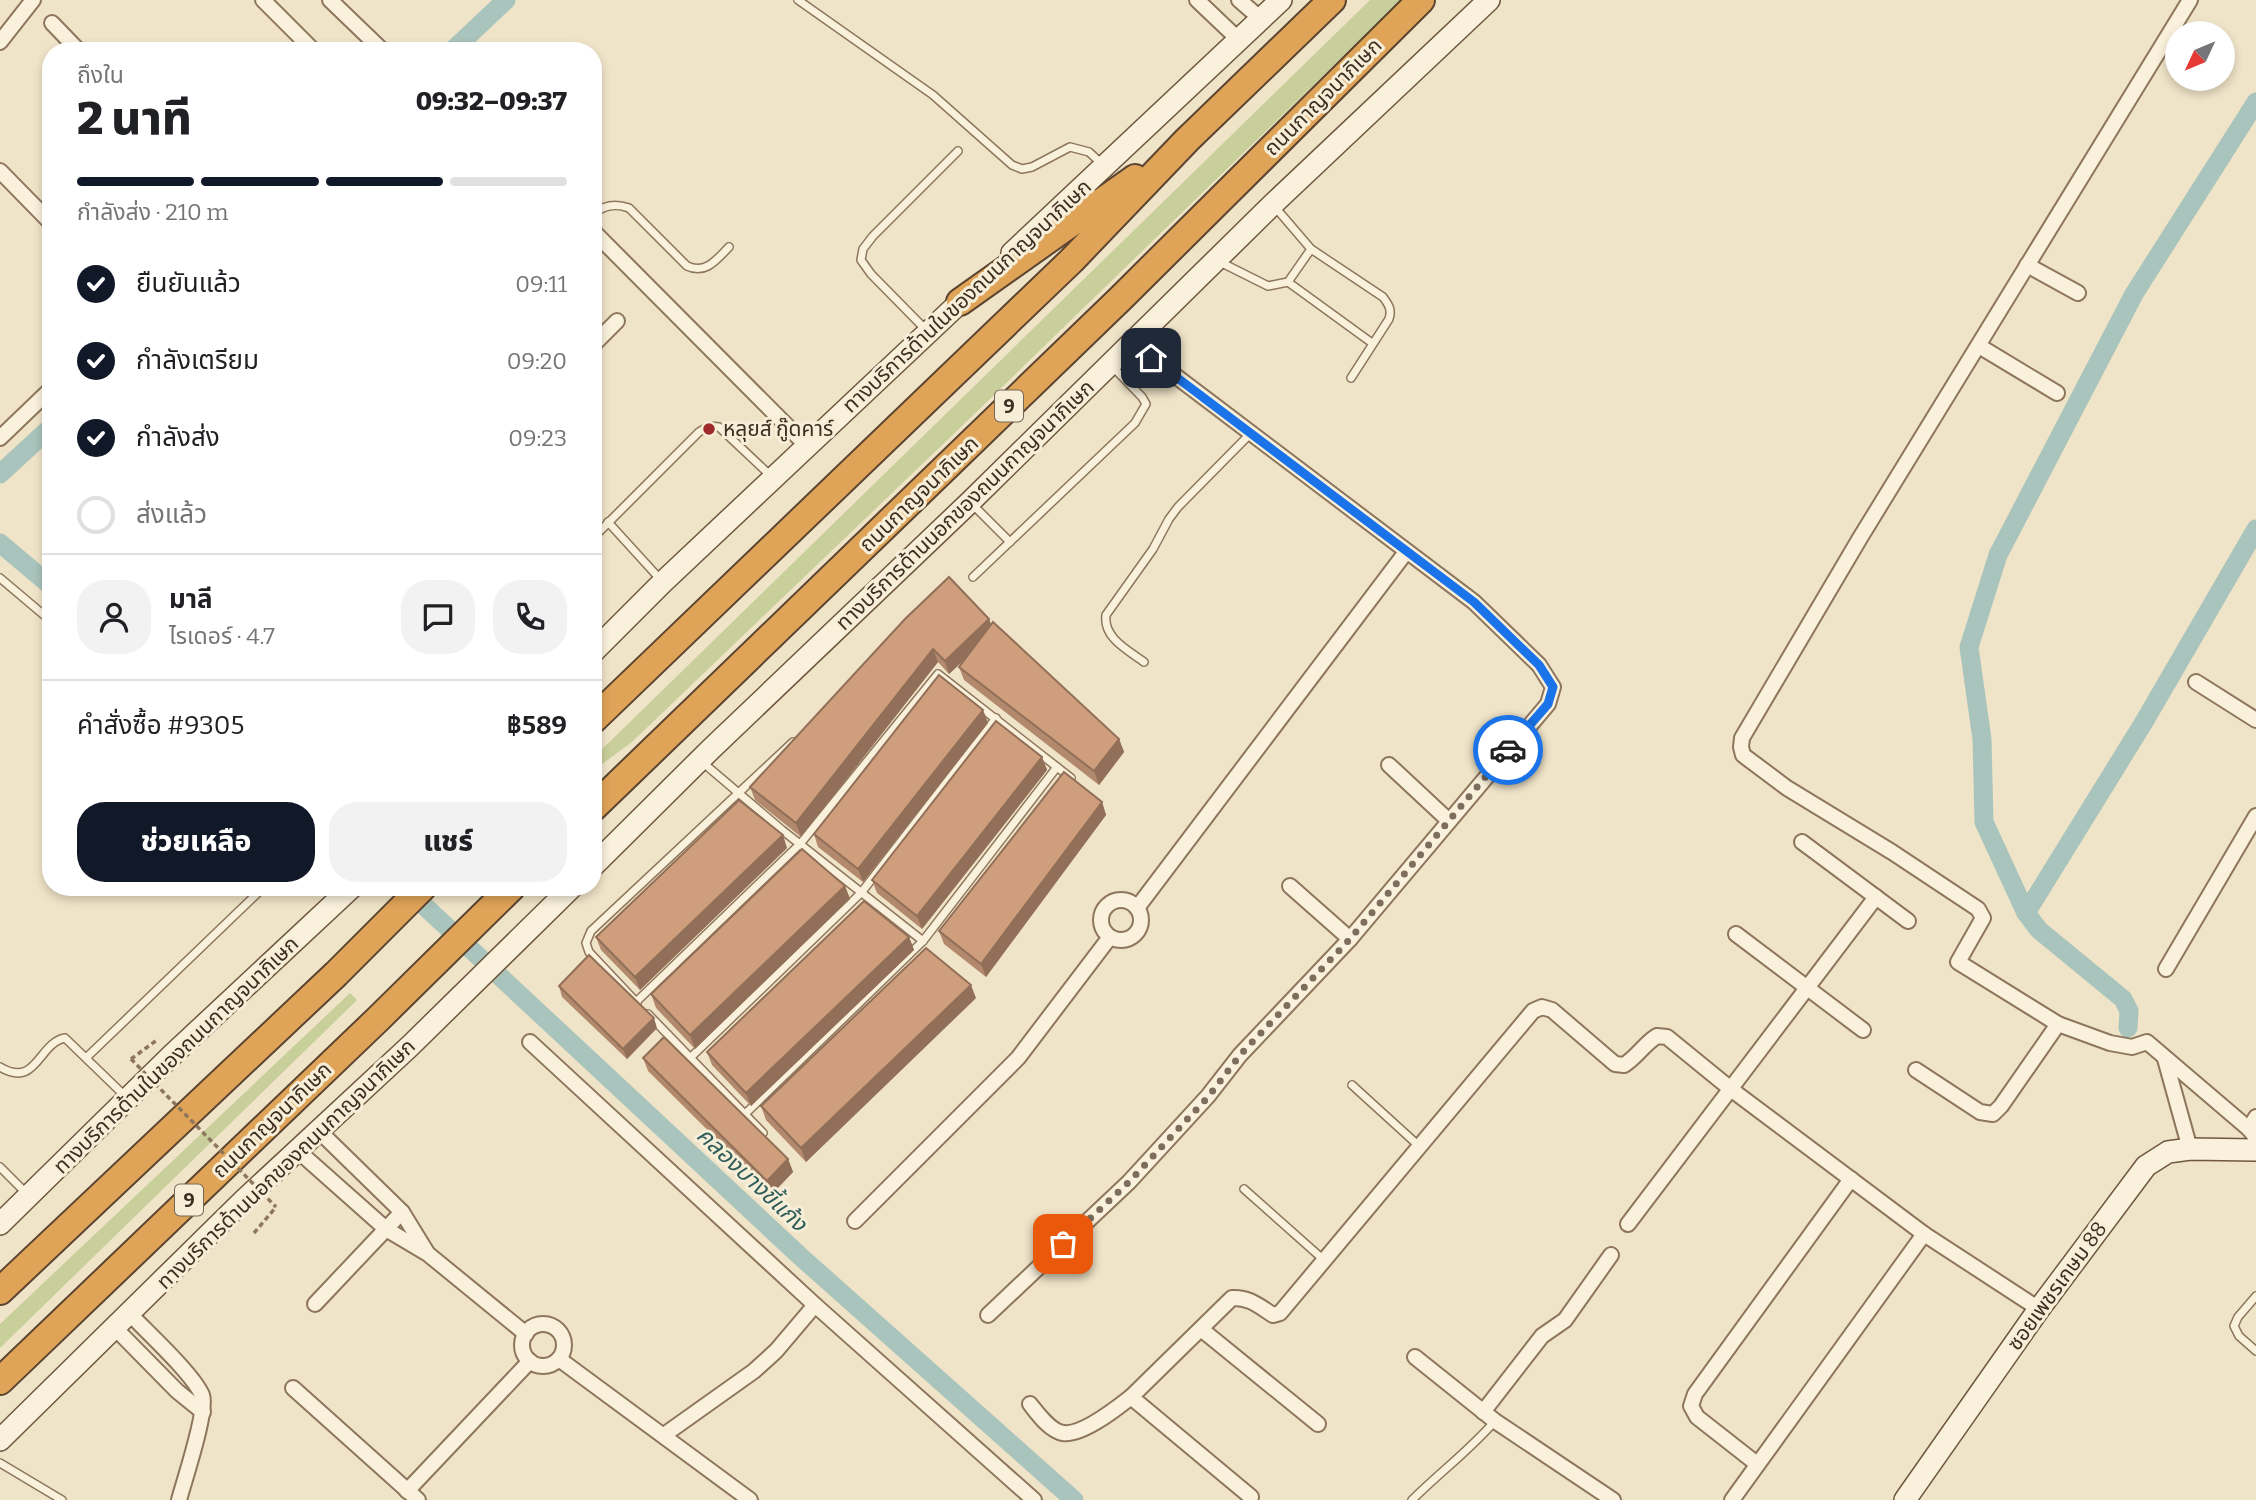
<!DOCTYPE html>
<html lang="th">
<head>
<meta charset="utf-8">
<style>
  body { margin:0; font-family:Bitter,"Noto Sans Thai",serif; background:#f2f2f2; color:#202124; height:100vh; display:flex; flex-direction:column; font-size:26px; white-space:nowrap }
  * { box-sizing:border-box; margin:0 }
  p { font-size:23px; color:#757577 }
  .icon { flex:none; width:38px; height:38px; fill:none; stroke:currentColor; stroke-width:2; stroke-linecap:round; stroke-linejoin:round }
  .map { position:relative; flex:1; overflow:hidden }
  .details { position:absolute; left:42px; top:42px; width:560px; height:854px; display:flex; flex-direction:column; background:#fff; border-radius:28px; box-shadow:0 4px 10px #0003 }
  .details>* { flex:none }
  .needle { width:46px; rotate:226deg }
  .fabs { position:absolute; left:2165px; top:21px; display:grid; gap:14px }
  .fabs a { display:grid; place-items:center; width:70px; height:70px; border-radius:50%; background:#fff; box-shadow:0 4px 10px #0003; font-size:35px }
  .pin { position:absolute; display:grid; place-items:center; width:60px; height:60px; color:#fff; margin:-30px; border-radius:14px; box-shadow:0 4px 10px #0006 }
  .courier { position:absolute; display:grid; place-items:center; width:70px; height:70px; margin:-35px; border:5px solid #1a73e8; border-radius:50%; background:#fff; color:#222; box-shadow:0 2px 9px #0007 }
  .summary em { font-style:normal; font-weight:800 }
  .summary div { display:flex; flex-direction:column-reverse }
  .summary { display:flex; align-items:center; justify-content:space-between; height:119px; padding:0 35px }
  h1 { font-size:46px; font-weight:800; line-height:52px }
  .bar { display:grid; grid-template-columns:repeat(4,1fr); gap:10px 7px; align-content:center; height:84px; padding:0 35px }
  .bar i { height:9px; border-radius:5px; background:#e0e0e0 }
  .bar .active { background:#111827 }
  .bar p { grid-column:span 4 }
  .line { display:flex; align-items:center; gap:18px; padding:0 35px; border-top:2px solid #e0e0e0 }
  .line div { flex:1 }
  .round { display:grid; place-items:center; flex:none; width:74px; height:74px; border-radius:28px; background:#f2f2f2 }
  ol { padding:0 35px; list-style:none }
  li { display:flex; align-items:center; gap:21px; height:77px }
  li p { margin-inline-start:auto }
  li .icon { padding:7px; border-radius:50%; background:#111827; color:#fff; stroke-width:4 }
  li:last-child { color:#757577 }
  li i { width:38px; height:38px; border:4px solid #e0e0e0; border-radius:50% }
  .action { display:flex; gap:14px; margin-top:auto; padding:14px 35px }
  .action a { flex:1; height:80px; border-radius:28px; background:#111827; color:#fff; font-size:28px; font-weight:800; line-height:80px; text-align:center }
  .action a+a { background:#f2f2f2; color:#202124 }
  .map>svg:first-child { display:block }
  .green { fill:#c9cf9b }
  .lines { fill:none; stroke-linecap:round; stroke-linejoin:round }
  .canal { stroke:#a9c4bc; stroke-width:19 }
  .lane-casing { stroke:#8d765c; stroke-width:10 }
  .street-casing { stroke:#8d765c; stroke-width:18 }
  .secondary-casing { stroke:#6f573f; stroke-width:24 }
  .highway-casing { stroke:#5b4430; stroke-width:30 }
  .path { stroke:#8d765c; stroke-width:3.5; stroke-dasharray:5 3.5; stroke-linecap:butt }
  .lane { stroke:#faf1dc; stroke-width:7 }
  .street { stroke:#faf1dc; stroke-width:14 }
  .secondary { stroke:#faf1dc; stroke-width:21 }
  .highway { stroke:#e0a458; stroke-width:26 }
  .path-bridge { stroke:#8d765c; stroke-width:3.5; stroke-dasharray:5 3.5; stroke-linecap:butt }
  .wall { fill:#b2896c }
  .shaded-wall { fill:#916f58 }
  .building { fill:#cf9f7d; stroke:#916f58; stroke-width:2 }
  .done { stroke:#7c6e5b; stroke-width:7; stroke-dasharray:0 12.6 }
  .route { stroke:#1a73e8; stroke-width:9 }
  .poi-dot { fill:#9e2a2b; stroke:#f7eed8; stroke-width:2.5 }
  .labels { text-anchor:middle; stroke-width:6; stroke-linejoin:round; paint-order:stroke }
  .shield { fill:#f7eed8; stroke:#756857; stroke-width:2 }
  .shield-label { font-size:19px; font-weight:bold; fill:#3d2e20 }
  .street-label { font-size:21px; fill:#3d2e20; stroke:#f7eed8 }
  .poi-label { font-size:21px; fill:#3d2e20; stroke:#f7eed8; text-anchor:start }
  .water-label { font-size:23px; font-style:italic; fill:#2f5d5a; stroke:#f7eed8 }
</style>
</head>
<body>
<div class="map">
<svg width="2256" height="1500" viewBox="0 0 2256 1500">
  <rect width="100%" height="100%" fill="#f0e4c8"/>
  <g class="green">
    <polygon points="1370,0 1401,0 962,426 632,742 593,771 593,758"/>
    <polygon points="350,993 357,1000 0,1348 0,1324"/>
  </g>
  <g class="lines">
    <g class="canal">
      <polyline points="452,51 506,0"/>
      <polyline points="0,474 51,427"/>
      <polyline points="0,543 51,586"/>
      <polyline points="404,887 801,1257 1074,1500"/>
      <polyline points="2026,913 1984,822 1982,739 1969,647 1998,555 2134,294 2256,102"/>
      <polyline points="2128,1028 2129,1011 2123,999 2039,930 2026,913 2144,722 2256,529"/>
    </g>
    <defs>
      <g id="lane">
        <polyline points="798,0 933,95 1012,165 1022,169 1032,167 1070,147 1089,152 1103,165"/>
        <path d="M 593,214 C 604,205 615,203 629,208 L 687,266 C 706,275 717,259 729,247"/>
        <path d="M 1311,249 L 1383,297 C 1389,305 1392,310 1389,319 L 1351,378"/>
        <polyline points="1220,262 1268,286 1288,282 1311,249 1275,207"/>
        <polyline points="1288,282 1372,343"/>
        <polyline points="928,332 871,274 861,260 863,249 873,236 958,151"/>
        <polyline points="971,503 1010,542"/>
        <polyline points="608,522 660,579"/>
        <polyline points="593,538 699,432 709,426 719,427 772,477"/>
        <polyline points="973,577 1135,423 1146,404 1142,397 1111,365"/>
        <polyline points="0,578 51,621"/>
        <path d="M 1144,662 C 1128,650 1103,638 1106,615 L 1153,549 L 1169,519 L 1178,507 L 1250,434"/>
        <polyline points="701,761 782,830 923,941"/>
        <polyline points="636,1002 800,844 938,674 1071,778"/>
        <polyline points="637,1003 589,952 586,943 591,931 793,742"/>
        <polyline points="648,1014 763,1133"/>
        <polyline points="87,1057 264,887"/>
        <polyline points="690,1058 861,893 996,718"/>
        <path d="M 0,1067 C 37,1089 38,1043 65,1038 L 125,1096"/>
        <polyline points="1352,1085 1419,1146"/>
        <polyline points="745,1114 923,941 1057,767"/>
        <polyline points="0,1167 28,1195"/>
        <polyline points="1244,1189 1325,1261"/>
        <polyline points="2256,1296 2238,1317 2234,1326 2239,1336 2256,1351"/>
        <polyline points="0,1463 62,1500"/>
        <path d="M 1412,1500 C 1439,1473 1470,1450 1495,1421"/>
      </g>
      <g id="street">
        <polyline points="263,0 314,51"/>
        <polyline points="330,0 383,51"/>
        <polyline points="1197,0 1239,40"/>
        <polyline points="1239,0 1261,19"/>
        <polyline points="2190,0 1860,538 1742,738 1741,747 1743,755 1787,788 1892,852 1978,909 1983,918 1958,962 2058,1024 2110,1043 2132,1047 2147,1042 2249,1129"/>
        <polyline points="52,23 79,51"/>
        <polyline points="0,42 33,0"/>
        <polyline points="0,171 51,223"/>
        <polyline points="593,231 807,446"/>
        <polyline points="2027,265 2078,293"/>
        <polyline points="593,345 617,321"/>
        <polyline points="1979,346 2057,393"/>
        <polyline points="0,438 51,389"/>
        <polyline points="2196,682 2256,720"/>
        <polyline points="1389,765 1448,820"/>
        <polyline points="1802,842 1908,921"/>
        <polyline points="1290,886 1350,939"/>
        <circle cx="1121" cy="920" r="20"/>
        <polyline points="1137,908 1406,552"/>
        <polyline points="1736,934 1863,1030"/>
        <polyline points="2166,969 2256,816"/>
        <polyline points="530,1042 815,1305 1034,1500"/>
        <polyline points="2165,1059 2190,1149"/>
        <polyline points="1916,1070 1980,1112 1993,1114 2001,1106 2058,1024"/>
        <polyline points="2256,1117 2249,1129 2256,1138"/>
        <polyline points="318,1130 402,1212 426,1251"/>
        <polyline points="297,1150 386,1229 428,1254 526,1334"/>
        <polyline points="855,1221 1018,1058 1110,937"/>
        <polyline points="1628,1224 1876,897"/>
        <polyline points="315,1304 402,1212"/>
        <path d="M 130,1314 C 148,1333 192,1373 202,1395 C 208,1410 184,1481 179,1500"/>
        <polyline points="988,1315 1129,1182 1208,1096 1240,1055 1350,939 1548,704 1553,687 1539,665 1474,602 1132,343"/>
        <circle cx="543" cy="1345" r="21"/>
        <polyline points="115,1328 177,1391 203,1412"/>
        <polyline points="1201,1329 1318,1424"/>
        <polyline points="1415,1357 1495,1421 1613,1500"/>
        <polyline points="559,1359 750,1500"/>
        <polyline points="293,1388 418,1500"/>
        <polyline points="1131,1397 1251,1497"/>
        <path d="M 1030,1404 C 1038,1414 1050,1431 1063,1433 C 1082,1436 1117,1408 1131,1397 L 1232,1298 C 1249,1297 1259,1306 1273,1315 L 1280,1313 L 1533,1011 L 1542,1007 L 1552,1010 L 1615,1064 L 1624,1065 C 1637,1057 1644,1044 1657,1036 L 1667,1037 L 1732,1090 L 1924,1234 L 2039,1309"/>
        <polyline points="1483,1412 1542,1336 1565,1320 1611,1255"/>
        <polyline points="664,1435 754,1371 776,1351 815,1305"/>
        <polyline points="1757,1464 1697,1417 1691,1406 1695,1394 1851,1179"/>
        <polyline points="407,1491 530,1361"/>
        <polyline points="1732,1500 1924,1234"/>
      </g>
      <g id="secondary">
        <polyline points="1012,253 1281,0"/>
        <polyline points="593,652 663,582 971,292"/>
        <polyline points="593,866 711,749 970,502 1273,204 1489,0"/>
        <polyline points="0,1224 171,1056 352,887"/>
        <polyline points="0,1440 244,1200 410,1046 572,887"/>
        <polyline points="1905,1500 2039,1309 2146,1166 2168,1152 2190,1149 2256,1150"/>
      </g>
      <g id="highway">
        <polyline points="960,302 1135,178"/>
        <polyline points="593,720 1072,260 1187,140 1332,0"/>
        <polyline points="593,808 1121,298 1421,0"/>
        <polyline points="0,1291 336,974 423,887"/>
        <polyline points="0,1381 378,1019 512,887"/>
      </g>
    </defs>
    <use href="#lane" class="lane-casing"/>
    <use href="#street" class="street-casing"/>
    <use href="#secondary" class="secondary-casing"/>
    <use href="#highway" class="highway-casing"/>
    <g class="path">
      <polyline points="131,1059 157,1040"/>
      <polyline points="254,1233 276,1207"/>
    </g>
    <use href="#lane" class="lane"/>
    <use href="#street" class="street"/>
    <use href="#secondary" class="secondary"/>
    <use href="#highway" class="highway"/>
    <polyline class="path-bridge" points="131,1059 276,1207"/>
  </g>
  <g class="wall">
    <polygon points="905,619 989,619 991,625 1119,739 1124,752 1099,785 964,680 959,667 963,661 949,674 938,662 801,837 755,800 750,787"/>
    <polygon points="983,710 988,723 863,882 818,847 814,834"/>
    <polygon points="1042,757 1047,770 922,929 877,893 872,880"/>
    <polygon points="1102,802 1106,815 986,977 944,944 939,931"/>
    <polygon points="787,848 640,990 601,950 596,937"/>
    <polygon points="845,886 850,899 695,1049 656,1008 651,994"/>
    <polygon points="909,937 914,950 751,1106 712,1065 707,1052"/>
    <polygon points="559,986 657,1028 627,1059 562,997"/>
    <polygon points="976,998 806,1162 766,1120 761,1106"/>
    <polygon points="643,1058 788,1159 793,1172 772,1194 648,1071"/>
  </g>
  <g class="shaded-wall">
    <polygon points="989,619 994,632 949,674 945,661"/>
    <polygon points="933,649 938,662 801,837 796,823"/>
    <polygon points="983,710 988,723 863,882 858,869"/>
    <polygon points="1119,739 1124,752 1099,785 1094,771"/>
    <polygon points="1042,757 1047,770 922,929 917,916"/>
    <polygon points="1102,802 1106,815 986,977 981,964"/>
    <polygon points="783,835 787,848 640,990 635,977"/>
    <polygon points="845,886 850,899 695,1049 690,1035"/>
    <polygon points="909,937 914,950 751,1106 746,1093"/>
    <polygon points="971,985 976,998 806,1162 801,1148"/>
    <polygon points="654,1018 657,1028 627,1059 623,1049"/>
    <polygon points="788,1159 793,1172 772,1194 767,1181"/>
  </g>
  <g class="building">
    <polygon points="949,577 989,619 945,661 933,649 796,823 750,787 905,619"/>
    <polygon points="993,622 1119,739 1094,771 959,667"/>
    <polygon points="939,675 983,710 858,869 814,834"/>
    <polygon points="996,721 1042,757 917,916 872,880"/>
    <polygon points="1064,772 1102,802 981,964 939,931"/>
    <polygon points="739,800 783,835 635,977 596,937"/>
    <polygon points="802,849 845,886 690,1035 651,994"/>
    <polygon points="864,901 909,937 746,1093 707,1052"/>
    <polygon points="926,948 971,985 801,1148 761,1106"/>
    <polygon points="589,955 654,1018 623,1049 559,986"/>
    <polygon points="664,1037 788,1159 767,1181 643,1058"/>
  </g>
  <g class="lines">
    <polyline class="done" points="1063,1244 1129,1182 1208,1097 1240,1055 1350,939 1508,750"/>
    <polyline class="route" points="1151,358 1474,602 1539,665 1553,687 1548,704 1508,750"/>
  </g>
  <circle class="poi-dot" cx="709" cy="429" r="7"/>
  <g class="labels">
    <g class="shield">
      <rect x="995" y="390.5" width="28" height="31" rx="5"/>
      <rect x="175" y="1184.5" width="28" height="31" rx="5"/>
    </g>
    <g class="shield-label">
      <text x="1009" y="413">9</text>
      <text x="189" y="1207">9</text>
    </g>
    <g class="street-label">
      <text transform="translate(1323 97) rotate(-45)" y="7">ถนนกาญจนาภิเษก</text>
      <text transform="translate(967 296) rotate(-43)" y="7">ทางบริการด้านในของถนนกาญจนาภิเษก</text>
      <text transform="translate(919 494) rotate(-44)" y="7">ถนนกาญจนาภิเษก</text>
      <text transform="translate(965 505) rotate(-44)" y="7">ทางบริการด้านนอกของถนนกาญจนาภิเษก</text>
      <text transform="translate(176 1055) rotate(-44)" y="7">ทางบริการด้านในของถนนกาญจนาภิเษก</text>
      <text transform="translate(272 1120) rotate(-44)" y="7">ถนนกาญจนาภิเษก</text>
      <text transform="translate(286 1164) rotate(-44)" y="7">ทางบริการด้านนอกของถนนกาญจนาภิเษก</text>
      <text transform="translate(2057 1286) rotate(-54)" y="7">ซอยเพชรเกษม 88</text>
    </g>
    <g class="poi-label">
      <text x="723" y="436">หลุยส์ กู๊ดคาร์</text>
    </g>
    <g class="water-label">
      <text transform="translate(752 1179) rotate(43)" y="8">คลองบางขี้แก้ง</text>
    </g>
  </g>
</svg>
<div class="fabs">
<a><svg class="needle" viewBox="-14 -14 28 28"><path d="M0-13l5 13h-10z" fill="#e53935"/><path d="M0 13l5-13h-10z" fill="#757577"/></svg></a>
</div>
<div class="pin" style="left:1063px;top:1244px;background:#ea580c"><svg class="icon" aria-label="bag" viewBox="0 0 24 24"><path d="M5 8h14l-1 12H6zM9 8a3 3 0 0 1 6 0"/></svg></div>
<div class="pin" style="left:1151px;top:358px;background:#1f2937"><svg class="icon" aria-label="home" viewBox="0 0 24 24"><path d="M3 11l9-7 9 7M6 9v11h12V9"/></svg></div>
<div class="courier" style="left:1508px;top:750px"><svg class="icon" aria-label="car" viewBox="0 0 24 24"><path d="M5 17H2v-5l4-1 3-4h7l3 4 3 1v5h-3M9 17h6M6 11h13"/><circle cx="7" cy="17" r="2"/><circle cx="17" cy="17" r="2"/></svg></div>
<section class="details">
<div class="summary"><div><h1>2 นาที</h1><p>ถึงใน</p></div><em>09:32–09:37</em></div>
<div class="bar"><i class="active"></i><i class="active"></i><i class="active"></i><i></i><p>กำลังส่ง · 210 m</p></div>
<ol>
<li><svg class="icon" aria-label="check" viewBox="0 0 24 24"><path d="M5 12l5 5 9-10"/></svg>ยืนยันแล้ว<p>09:11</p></li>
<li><svg class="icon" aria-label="check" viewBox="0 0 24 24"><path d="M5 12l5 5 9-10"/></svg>กำลังเตรียม<p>09:20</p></li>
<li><svg class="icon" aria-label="check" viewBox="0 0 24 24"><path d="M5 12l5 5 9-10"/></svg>กำลังส่ง<p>09:23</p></li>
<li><i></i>ส่งแล้ว</li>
</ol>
<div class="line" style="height:126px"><a class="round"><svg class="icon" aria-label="person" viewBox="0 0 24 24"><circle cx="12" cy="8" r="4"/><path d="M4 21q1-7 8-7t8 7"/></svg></a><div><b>มาลี</b><p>ไรเดอร์ · 4.7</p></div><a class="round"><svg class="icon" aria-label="chat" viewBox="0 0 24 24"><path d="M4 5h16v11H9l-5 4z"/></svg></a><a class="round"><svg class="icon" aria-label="phone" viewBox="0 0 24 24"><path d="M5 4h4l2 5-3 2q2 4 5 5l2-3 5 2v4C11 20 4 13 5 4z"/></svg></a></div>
<div class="line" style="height:91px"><div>คำสั่งซื้อ #9305</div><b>฿589</b></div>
<div class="action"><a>ช่วยเหลือ</a><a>แชร์</a></div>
</section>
</div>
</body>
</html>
